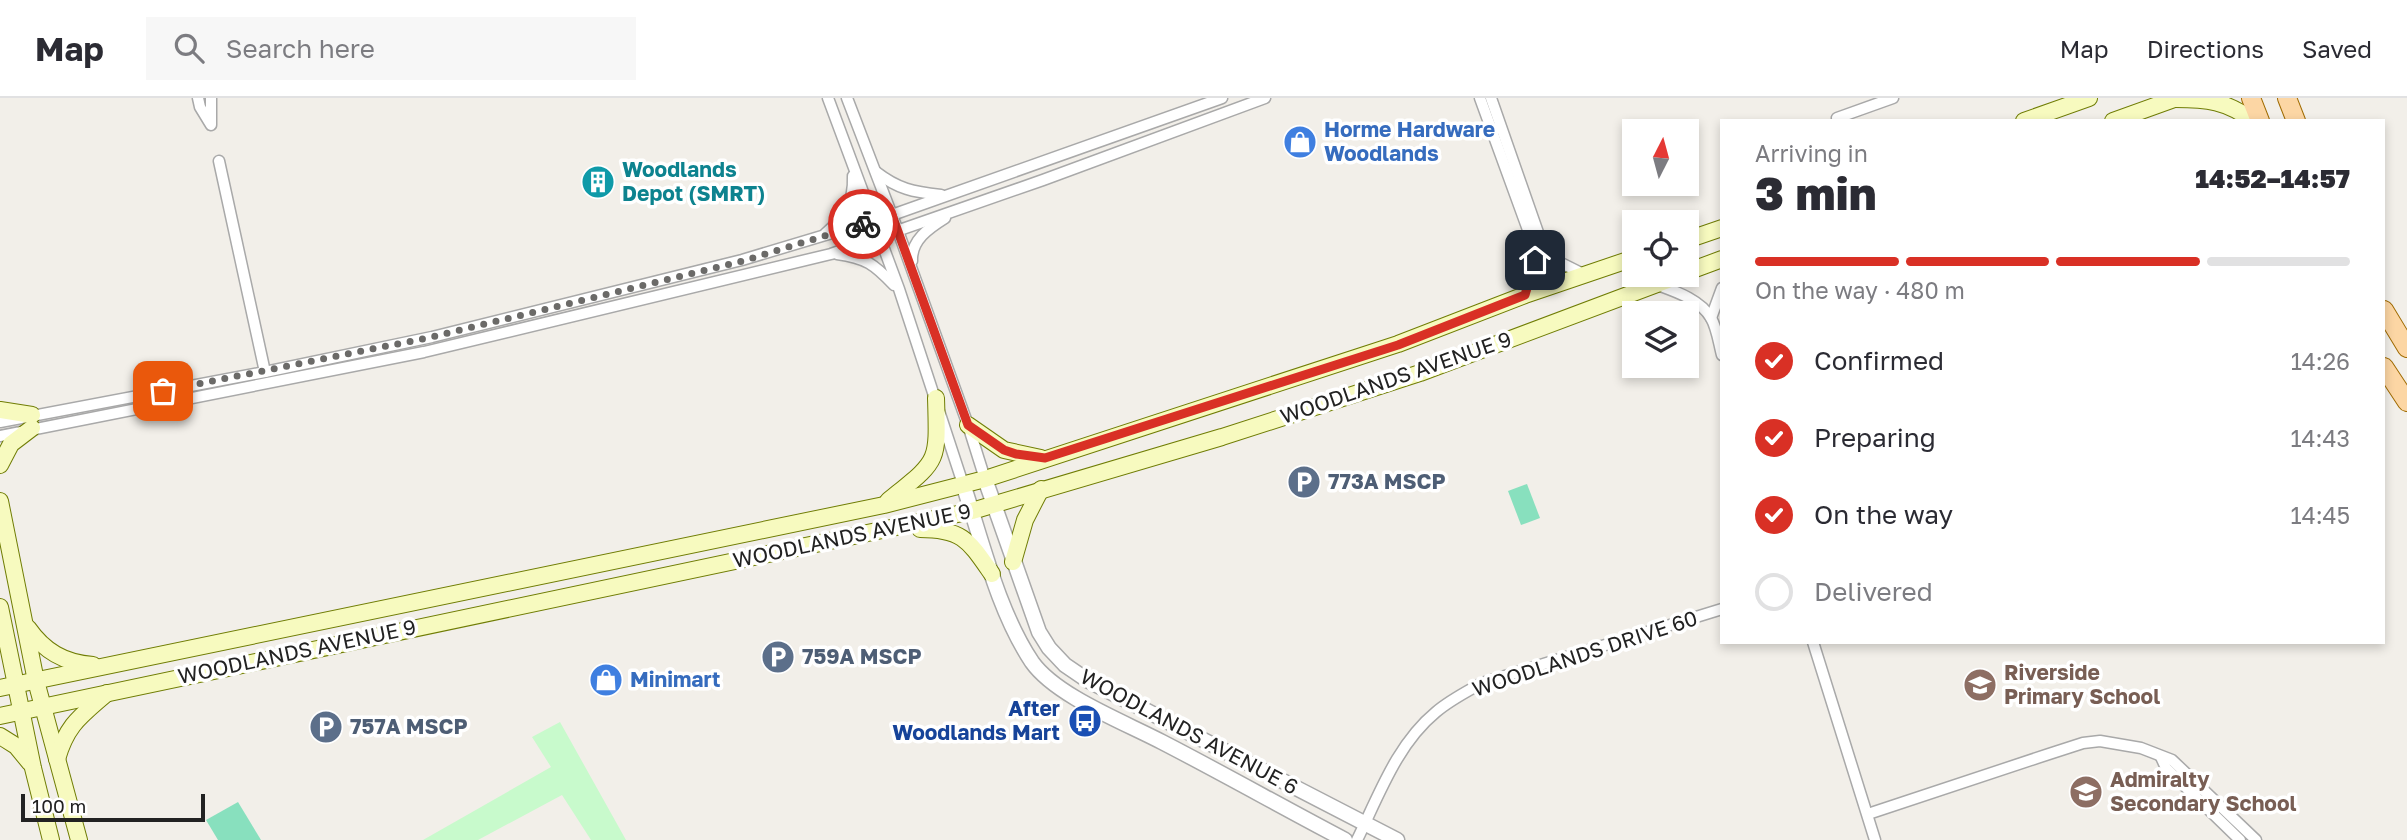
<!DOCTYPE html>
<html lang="en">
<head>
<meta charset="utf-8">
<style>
  body { margin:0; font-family:"Golos Text",sans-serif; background:#f7f7f7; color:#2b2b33; height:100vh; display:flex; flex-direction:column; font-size:26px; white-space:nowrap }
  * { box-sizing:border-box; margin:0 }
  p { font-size:23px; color:#7c7c81 }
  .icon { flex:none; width:38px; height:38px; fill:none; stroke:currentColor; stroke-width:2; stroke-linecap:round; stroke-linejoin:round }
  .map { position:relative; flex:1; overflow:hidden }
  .drawer { position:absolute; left:1720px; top:21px; width:665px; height:525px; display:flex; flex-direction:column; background:#fff; border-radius:0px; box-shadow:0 4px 10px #0003 }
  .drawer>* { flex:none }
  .needle { width:46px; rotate:6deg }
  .tools { position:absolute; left:1622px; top:21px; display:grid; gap:14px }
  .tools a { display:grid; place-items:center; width:77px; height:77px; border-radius:0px; background:#fff; box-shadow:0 4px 10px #0003; font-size:35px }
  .scale { position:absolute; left:21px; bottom:18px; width:184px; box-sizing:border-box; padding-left:7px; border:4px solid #222; border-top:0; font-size:19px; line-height:24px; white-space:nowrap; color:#222; -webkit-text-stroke:5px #fff; paint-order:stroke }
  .pin { position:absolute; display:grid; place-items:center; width:60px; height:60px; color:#fff; margin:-30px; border-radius:14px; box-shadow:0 4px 10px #0006 }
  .courier { position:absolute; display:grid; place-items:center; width:70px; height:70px; margin:-35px; border:5px solid #d93025; border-radius:50%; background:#fff; color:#222; box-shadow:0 2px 9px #0007 }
  .overview em { font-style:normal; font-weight:800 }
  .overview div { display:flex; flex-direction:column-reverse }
  .overview { display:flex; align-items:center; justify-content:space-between; height:119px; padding:0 35px }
  h1 { font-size:46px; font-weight:800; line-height:52px }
  .bar { display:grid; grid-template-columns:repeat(4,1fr); gap:10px 7px; align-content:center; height:84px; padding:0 35px }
  .bar i { height:9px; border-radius:5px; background:#e1e1e2 }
  .bar .selected { background:#d93025 }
  .bar p { grid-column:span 4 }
  ol { padding:0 35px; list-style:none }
  li { display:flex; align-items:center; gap:21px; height:77px }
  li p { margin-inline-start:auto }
  li .icon { padding:7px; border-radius:50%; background:#d93025; color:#fff; stroke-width:4 }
  li:last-child { color:#7c7c81 }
  li i { width:38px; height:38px; border:4px solid #e1e1e2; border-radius:50% }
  header { display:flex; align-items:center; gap:42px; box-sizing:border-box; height:98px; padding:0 35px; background:#fff; border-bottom:2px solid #e1e1e2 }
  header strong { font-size:33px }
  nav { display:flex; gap:38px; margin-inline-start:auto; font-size:24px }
  .search { width:490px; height:63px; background:#f7f7f7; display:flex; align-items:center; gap:18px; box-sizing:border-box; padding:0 24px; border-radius:0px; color:#7c7c81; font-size:26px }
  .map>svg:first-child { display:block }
  .park { fill:#c8facc }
  .pitch { fill:#88e0be }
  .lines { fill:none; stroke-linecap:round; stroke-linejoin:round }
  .minor-casing { stroke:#a9a9a9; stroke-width:13 }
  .tertiary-casing { stroke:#a9a9a9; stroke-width:17 }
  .secondary-casing { stroke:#707d05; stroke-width:18 }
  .primary-casing { stroke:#a06b00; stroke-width:20 }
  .minor { stroke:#fff; stroke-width:10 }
  .tertiary { stroke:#fff; stroke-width:14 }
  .secondary { stroke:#f7fabf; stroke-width:16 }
  .primary { stroke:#fcd6a4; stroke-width:18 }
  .done { stroke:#6b6a68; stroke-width:7; stroke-dasharray:0 12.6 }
  .route { stroke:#d93025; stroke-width:9 }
  .labels { text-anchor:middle; stroke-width:7; stroke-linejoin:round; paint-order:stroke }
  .shop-label { font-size:21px; font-weight:bold; fill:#366cbe; stroke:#fff; text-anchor:start }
  .culture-label { font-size:21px; font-weight:bold; fill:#0d838f; stroke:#fff; text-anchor:start }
  .street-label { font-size:21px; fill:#222; stroke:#fff }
  .service-label { font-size:21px; font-weight:bold; fill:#4e5e75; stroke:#fff; text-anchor:start }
  .education-label { font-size:21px; font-weight:bold; fill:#785e54; stroke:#fff; text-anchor:start }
  .transit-label { font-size:21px; font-weight:bold; fill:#164399; stroke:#fff; text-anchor:end }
</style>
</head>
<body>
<header>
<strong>Map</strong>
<div class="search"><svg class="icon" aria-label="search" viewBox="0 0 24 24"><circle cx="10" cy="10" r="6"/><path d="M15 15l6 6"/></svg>Search here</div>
<nav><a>Map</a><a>Directions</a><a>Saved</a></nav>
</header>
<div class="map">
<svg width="2407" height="742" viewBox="0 0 2407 742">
  <rect width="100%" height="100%" fill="#f2efe9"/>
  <polygon class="park" points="560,624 626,742 591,742 562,697 478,742 423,742 551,669 532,639"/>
  <g class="pitch">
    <polygon points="1527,386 1540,420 1521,427 1508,393"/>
    <polygon points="238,704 261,742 218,742 206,722"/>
  </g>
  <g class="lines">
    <defs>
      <g id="minor">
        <polyline points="198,0 200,9 211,27 211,0"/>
        <polyline points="828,0 899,191 963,386"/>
        <polyline points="847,0 898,133 968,327 985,381"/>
        <polyline points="1480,0 1535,151 1525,197"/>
        <polyline points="1491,0 1542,146 1559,164 1585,177"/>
        <polyline points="1837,20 1893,0"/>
        <polyline points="219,63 265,274"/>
        <path d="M 876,74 C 898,91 913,94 941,97"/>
        <path d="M 825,136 C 844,119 854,105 853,78"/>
        <path d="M 837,156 C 866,160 874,166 894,187"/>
        <path d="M 912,163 C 911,142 929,130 945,120"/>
        <path d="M 1655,186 C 1674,193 1700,201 1711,220 C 1717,230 1719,246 1722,257"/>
        <polyline points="1711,220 1722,190"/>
        <polyline points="0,324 265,274 432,239 742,162 892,117 1222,0"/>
        <polyline points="0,338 424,254 831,156 1043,82 1265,0"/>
        <polyline points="1813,544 1875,742"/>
        <polyline points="2161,659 2166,670 2240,742"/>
        <polyline points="1868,716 2049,656 2083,645 2100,643 2141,650 2172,662 2256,742"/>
        <path d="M 1357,742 C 1379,697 1397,646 1436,614 C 1450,602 1466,594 1482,585 L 1722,511"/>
      </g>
      <g id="tertiary">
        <polyline points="985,381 1039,534 1049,550 1065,567 1087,582 1397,742"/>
        <path d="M 963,386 C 982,443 998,513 1032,564 C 1056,598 1124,624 1162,644 C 1224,676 1284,710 1345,742"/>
      </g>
      <g id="secondary">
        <path d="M 2175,1 C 2207,1 2227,3 2253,23"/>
        <polyline points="2024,23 2089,0"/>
        <polyline points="2113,23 2177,0"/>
        <polyline points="1687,142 1722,130"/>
        <polyline points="1687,174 1722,161"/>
        <polyline points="0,312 32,317"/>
        <polyline points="968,327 1004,352 1041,360"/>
        <polyline points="0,367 11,346 32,330"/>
        <polyline points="0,403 36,583 79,742"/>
        <path d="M 888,403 C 939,361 938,367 936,300"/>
        <path d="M 920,431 C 963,431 969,443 992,476"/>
        <polyline points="1013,464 1025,422 1041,391"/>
        <polyline points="0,509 33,670 51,742"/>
        <path d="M 28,530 C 44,553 64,565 93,567"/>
        <polyline points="0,590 884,407 985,381 1398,246 1525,197 1634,160"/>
        <polyline points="0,618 972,413 1222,339 1420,275 1681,177"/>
        <polyline points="0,638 16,648 30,665"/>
        <path d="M 57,661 C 67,626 81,618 107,595"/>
      </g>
      <g id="primary">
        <polyline points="2251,0 2260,23"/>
        <polyline points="2287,0 2296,23"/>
        <polyline points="2384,212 2407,250"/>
        <polyline points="2384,269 2407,304"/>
      </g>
    </defs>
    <use href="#minor" class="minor-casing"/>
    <use href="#tertiary" class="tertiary-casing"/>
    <use href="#secondary" class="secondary-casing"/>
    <use href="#primary" class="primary-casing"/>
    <use href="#minor" class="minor"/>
    <use href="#tertiary" class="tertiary"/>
    <use href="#secondary" class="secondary"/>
    <use href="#primary" class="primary"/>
  </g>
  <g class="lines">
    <polyline class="done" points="163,293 432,239 743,163 863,126"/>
    <polyline class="route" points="863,126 892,117 968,327 1004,352 1016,356 1045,360 1398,247 1525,197 1535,162"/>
  </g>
  <defs>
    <symbol id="shop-disc" viewBox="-11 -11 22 22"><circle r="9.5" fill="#3f7fe0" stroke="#fff"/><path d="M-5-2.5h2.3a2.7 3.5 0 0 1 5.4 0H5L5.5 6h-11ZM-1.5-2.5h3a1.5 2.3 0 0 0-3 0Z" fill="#fff"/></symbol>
    <symbol id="building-disc" viewBox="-11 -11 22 22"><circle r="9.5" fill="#0f9aa8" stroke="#fff"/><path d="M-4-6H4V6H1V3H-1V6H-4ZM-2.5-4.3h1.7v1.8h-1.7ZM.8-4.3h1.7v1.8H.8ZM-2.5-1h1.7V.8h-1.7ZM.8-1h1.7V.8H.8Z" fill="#fff"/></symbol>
    <symbol id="parking-disc" viewBox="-11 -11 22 22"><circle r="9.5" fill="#5c6f8a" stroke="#fff"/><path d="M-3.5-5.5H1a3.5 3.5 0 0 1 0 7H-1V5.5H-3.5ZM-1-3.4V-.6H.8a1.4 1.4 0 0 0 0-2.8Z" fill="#fff"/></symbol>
    <symbol id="school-disc" viewBox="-11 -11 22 22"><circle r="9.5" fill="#8d6e63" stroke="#fff"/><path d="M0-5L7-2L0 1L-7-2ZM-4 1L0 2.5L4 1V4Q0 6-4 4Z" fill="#fff"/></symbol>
    <symbol id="bus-disc" viewBox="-11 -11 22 22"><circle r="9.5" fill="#1a4fb4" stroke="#fff"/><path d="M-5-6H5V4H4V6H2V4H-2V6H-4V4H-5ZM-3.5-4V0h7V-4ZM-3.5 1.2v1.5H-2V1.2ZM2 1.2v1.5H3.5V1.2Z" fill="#fff"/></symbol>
  </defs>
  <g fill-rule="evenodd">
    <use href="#shop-disc" x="1281" y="25" width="38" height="38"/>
    <use href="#building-disc" x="579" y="65" width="38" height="38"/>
    <use href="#parking-disc" x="1285" y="365" width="38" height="38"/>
    <use href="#parking-disc" x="759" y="540" width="38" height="38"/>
    <use href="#shop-disc" x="587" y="563" width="38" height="38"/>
    <use href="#school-disc" x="1961" y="568" width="38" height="38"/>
    <use href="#bus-disc" x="1066" y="604" width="38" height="38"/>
    <use href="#parking-disc" x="307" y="610" width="38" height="38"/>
    <use href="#school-disc" x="2067" y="675" width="38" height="38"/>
  </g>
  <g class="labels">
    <g class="shop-label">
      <text x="1324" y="39">Horme Hardware<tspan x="1324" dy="24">Woodlands</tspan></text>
      <text x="630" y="589">Minimart</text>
    </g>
    <g class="culture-label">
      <text x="622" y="79">Woodlands<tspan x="622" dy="24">Depot (SMRT)</tspan></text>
    </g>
    <g class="street-label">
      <text transform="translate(1396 280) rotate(-19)" y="7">WOODLANDS AVENUE 9</text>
      <text transform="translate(852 438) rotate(-12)" y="7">WOODLANDS AVENUE 9</text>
      <text transform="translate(297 554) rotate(-12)" y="7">WOODLANDS AVENUE 9</text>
      <text transform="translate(1585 556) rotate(-18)" y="7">WOODLANDS DRIVE 60</text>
      <text transform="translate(1189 634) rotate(28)" y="7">WOODLANDS AVENUE 6</text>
    </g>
    <g class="service-label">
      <text x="1328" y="391">773A MSCP</text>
      <text x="802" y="566">759A MSCP</text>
      <text x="350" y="636">757A MSCP</text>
    </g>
    <g class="education-label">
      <text x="2004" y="582">Riverside<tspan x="2004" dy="24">Primary School</tspan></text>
      <text x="2110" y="689">Admiralty<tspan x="2110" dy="24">Secondary School</tspan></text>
    </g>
    <g class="transit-label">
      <text x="1060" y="618">After<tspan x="1060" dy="24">Woodlands Mart</tspan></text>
    </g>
  </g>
</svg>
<div class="tools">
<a><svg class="needle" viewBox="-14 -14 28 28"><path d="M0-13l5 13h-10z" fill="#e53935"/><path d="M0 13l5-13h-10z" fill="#7c7c81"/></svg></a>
<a><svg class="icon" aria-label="locate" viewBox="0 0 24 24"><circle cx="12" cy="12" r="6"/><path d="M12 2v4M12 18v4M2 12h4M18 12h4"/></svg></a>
<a><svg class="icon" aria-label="layers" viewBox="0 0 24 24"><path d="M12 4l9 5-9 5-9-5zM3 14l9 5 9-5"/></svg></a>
</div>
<div class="scale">100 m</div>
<div class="pin" style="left:163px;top:293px;background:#ea580c"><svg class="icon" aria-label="bag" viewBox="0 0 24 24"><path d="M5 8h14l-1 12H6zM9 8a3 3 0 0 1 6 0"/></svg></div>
<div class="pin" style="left:1535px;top:162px;background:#1f2937"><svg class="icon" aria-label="home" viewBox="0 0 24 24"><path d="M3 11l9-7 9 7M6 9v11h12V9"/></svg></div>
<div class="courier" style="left:863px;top:126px"><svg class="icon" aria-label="bike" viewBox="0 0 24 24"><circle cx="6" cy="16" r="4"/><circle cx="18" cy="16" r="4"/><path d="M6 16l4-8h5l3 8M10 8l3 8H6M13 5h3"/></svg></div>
<section class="drawer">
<div class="overview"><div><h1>3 min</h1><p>Arriving in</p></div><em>14:52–14:57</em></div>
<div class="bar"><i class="selected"></i><i class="selected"></i><i class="selected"></i><i></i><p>On the way · 480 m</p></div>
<ol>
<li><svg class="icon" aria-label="check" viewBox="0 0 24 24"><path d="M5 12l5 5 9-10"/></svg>Confirmed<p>14:26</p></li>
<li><svg class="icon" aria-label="check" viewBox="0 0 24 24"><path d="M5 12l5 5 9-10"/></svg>Preparing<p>14:43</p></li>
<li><svg class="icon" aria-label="check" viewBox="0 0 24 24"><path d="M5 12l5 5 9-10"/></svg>On the way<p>14:45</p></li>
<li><i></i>Delivered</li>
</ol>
</section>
</div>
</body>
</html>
